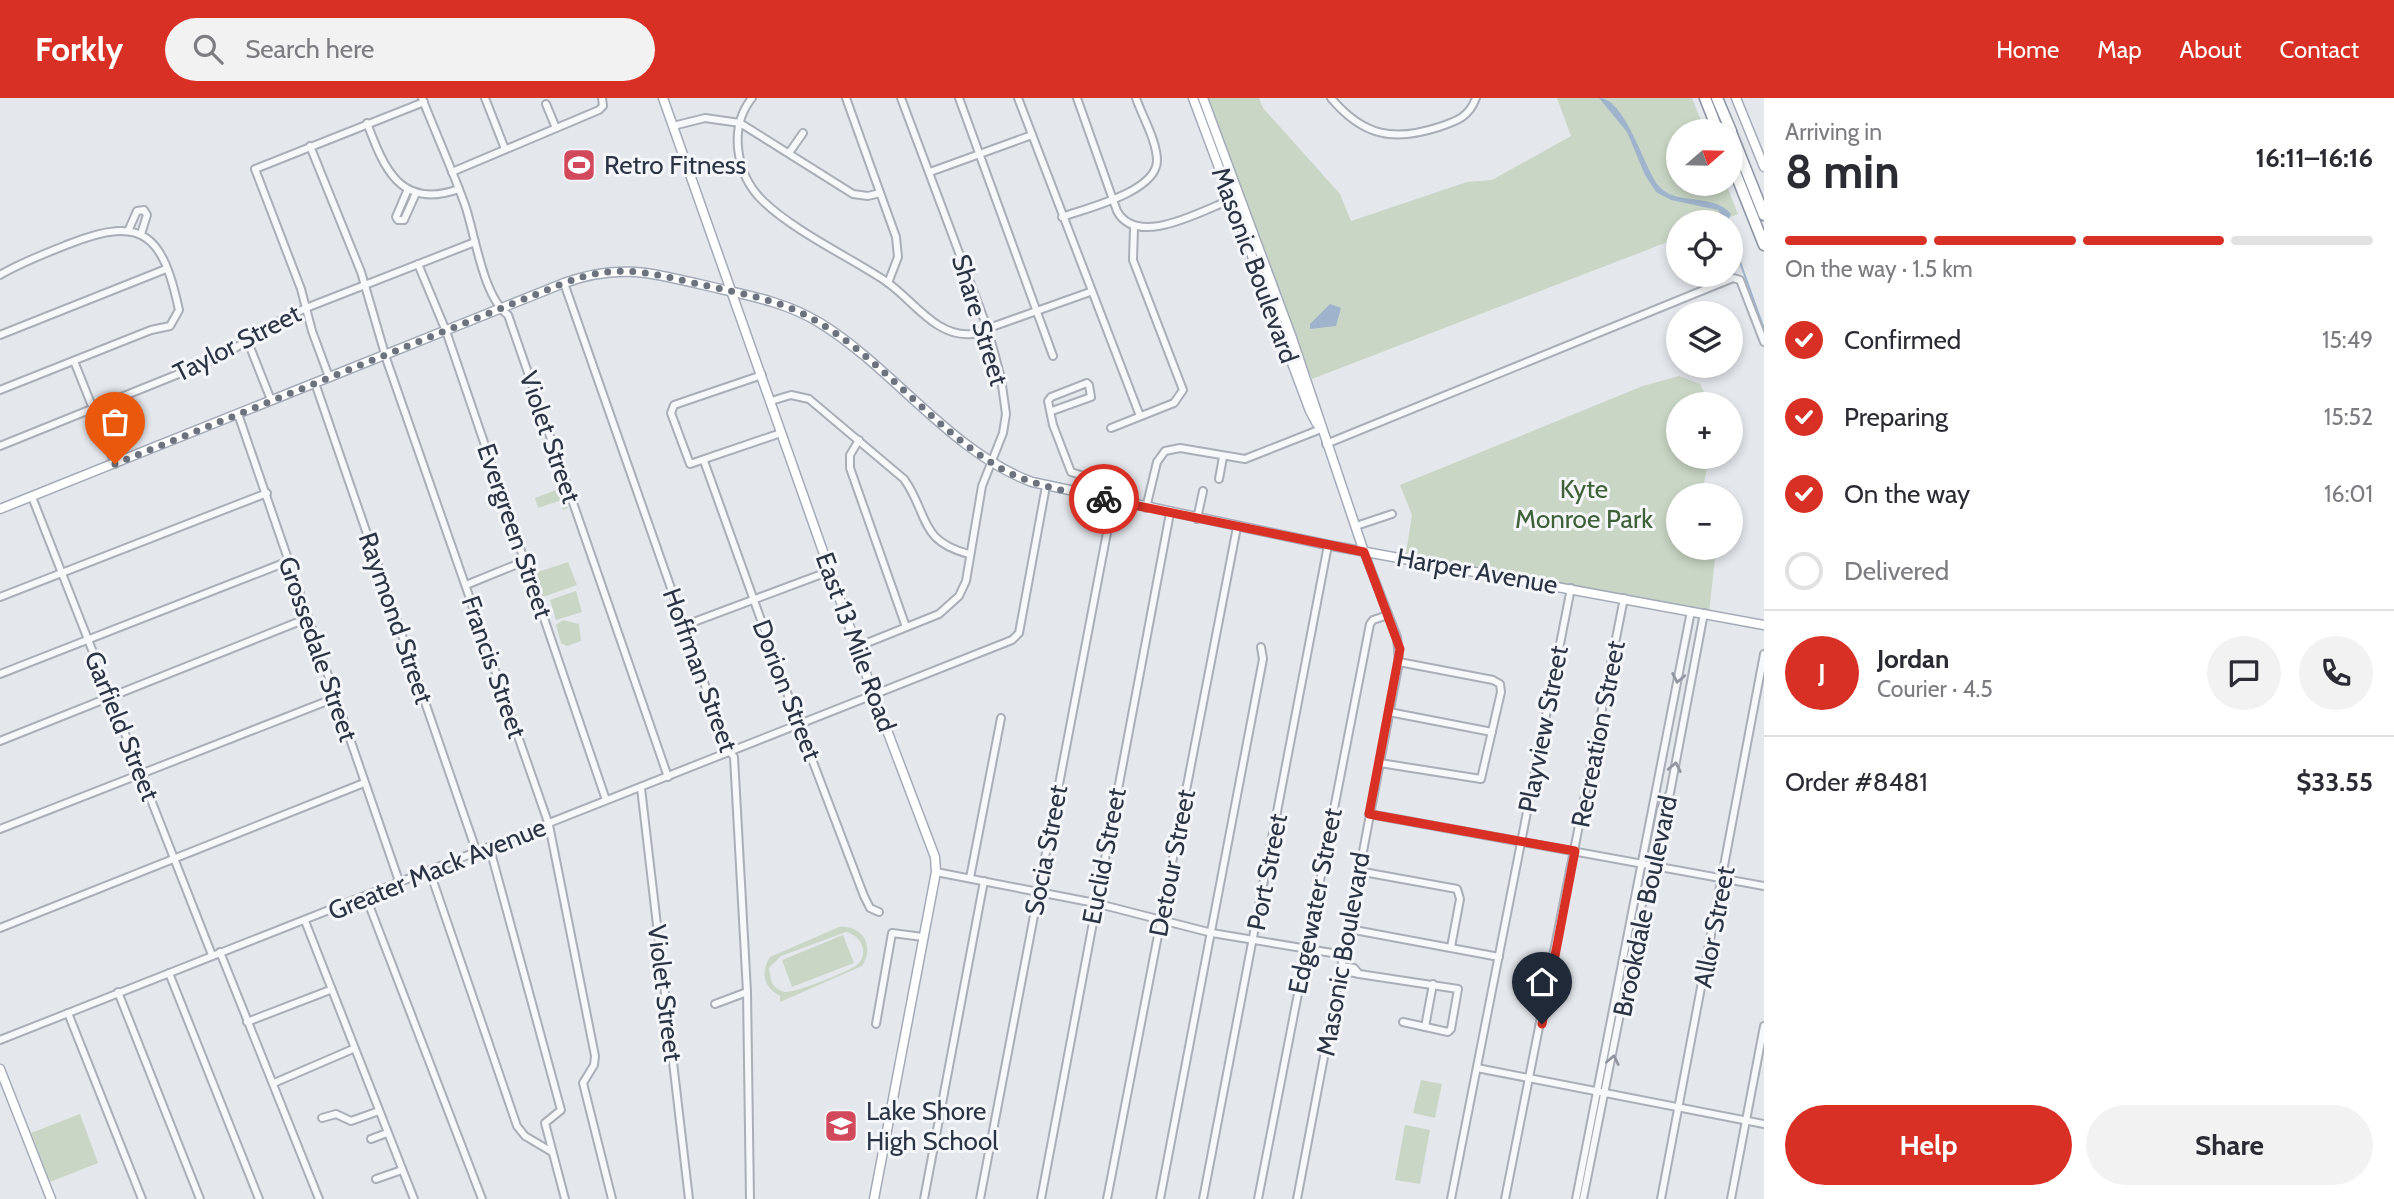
<!DOCTYPE html>
<html lang="en">
<head>
<meta charset="utf-8">
<style>
  body { margin:0; font-family:Cabin,sans-serif; background:#f2f2f3; color:#2b2b33; height:100vh; display:flex; flex-direction:column; font-size:26px; white-space:nowrap }
  * { box-sizing:border-box; margin:0 }
  p { font-size:23px; color:#7c7c81 }
  .icon { flex:none; width:38px; height:38px; fill:none; stroke:currentColor; stroke-width:2; stroke-linecap:round; stroke-linejoin:round }
  .map { position:relative; flex:1; overflow:hidden }
  .panel { display:flex; flex-direction:column; background:#fff; width:630px }
  .panel>* { flex:none }
  .needle { width:46px; rotate:70deg }
  .fabs { position:absolute; left:1666px; top:21px; display:grid; gap:14px }
  .fabs a { display:grid; place-items:center; width:77px; height:77px; border-radius:50%; background:#fff; box-shadow:0 4px 10px #0003; font-size:35px }
  .pin { position:absolute; display:grid; place-items:center; width:60px; height:60px; color:#fff; margin:-72px -30px; border-radius:50% 50% 50% 0; rotate:-45deg; box-shadow:0 0 7px #0007 }
  .pin .icon { rotate:45deg }
  .courier { position:absolute; display:grid; place-items:center; width:70px; height:70px; margin:-35px; border:5px solid #d93025; border-radius:50%; background:#fff; color:#222; box-shadow:0 2px 9px #0007 }
  .overview em { font-style:normal; font-weight:800 }
  .overview div { display:flex; flex-direction:column-reverse }
  .overview { display:flex; align-items:center; justify-content:space-between; height:119px; padding:0 21px }
  h1 { font-size:46px; font-weight:800; line-height:52px }
  .bar { display:grid; grid-template-columns:repeat(4,1fr); gap:10px 7px; align-content:center; height:84px; padding:0 21px }
  .bar i { height:9px; border-radius:5px; background:#e1e1e2 }
  .bar .active { background:#d93025 }
  .bar p { grid-column:span 4 }
  .line { display:flex; align-items:center; gap:18px; padding:0 21px; border-top:2px solid #e1e1e2 }
  .line div { flex:1 }
  .round { display:grid; place-items:center; flex:none; width:74px; height:74px; border-radius:37px; background:#f2f2f3 }
  ol { padding:0 21px; list-style:none }
  li { display:flex; align-items:center; gap:21px; height:77px }
  li p { margin-inline-start:auto }
  li .icon { padding:7px; border-radius:50%; background:#d93025; color:#fff; stroke-width:4 }
  li:last-child { color:#7c7c81 }
  li i { width:38px; height:38px; border:4px solid #e1e1e2; border-radius:50% }
  .primary-button { display:flex; gap:14px; margin-top:auto; padding:14px 21px }
  .primary-button a { flex:1; height:80px; border-radius:42px; background:#d93025; color:#fff; font-size:28px; font-weight:800; line-height:80px; text-align:center }
  .primary-button a+a { background:#f2f2f3; color:#2b2b33 }
  header { display:flex; align-items:center; gap:42px; box-sizing:border-box; height:98px; padding:0 35px; background:#d93025; color:#fff }
  header strong { font-size:33px }
  nav { display:flex; gap:38px; margin-inline-start:auto; font-size:24px }
  .search { width:490px; height:63px; background:#f2f2f3; display:flex; align-items:center; gap:18px; box-sizing:border-box; padding:0 24px; border-radius:38px; color:#7c7c81; font-size:26px }
  main { display:flex; flex:1; min-height:0 }
  .map>svg:first-child { display:block }
  .green { fill:#c9d6c5; fill-rule:evenodd }
  .water { fill:#9fb4cc }
  .lines { fill:none; stroke-linecap:round; stroke-linejoin:round }
  .stream { stroke:#9fb4cc; stroke-width:2 }
  .minor-casing { stroke:#a9aeb7; stroke-width:10 }
  .major-casing { stroke:#a3abb8; stroke-width:11 }
  .highway-casing { stroke:#8b94a3; stroke-width:13 }
  .minor { stroke:#f7f8fa; stroke-width:6 }
  .major { stroke:#fff; stroke-width:8 }
  .highway { stroke:#fff; stroke-width:10 }
  .oneway { stroke:#9196a0 }
  .done { stroke:#6c737f; stroke-width:7; stroke-dasharray:0 12.6 }
  .route { stroke:#d93025; stroke-width:9 }
  .labels { text-anchor:middle; stroke-width:6; stroke-linejoin:round; paint-order:stroke }
  .poi-label { font-size:26px; fill:#2b3445; stroke:#f4f6f9; text-anchor:start }
  .street-label { font-size:26px; fill:#2b3445; stroke:#f4f6f9 }
  .park-label { font-size:26px; fill:#3f6138; stroke:#f4f6f9 }
</style>
</head>
<body>
<header>
<strong>Forkly</strong>
<div class="search"><svg class="icon" aria-label="search" viewBox="0 0 24 24"><circle cx="10" cy="10" r="6"/><path d="M15 15l6 6"/></svg>Search here</div>
<nav><a>Home</a><a>Map</a><a>About</a><a>Contact</a></nav>
</header>
<main>
<div class="map">
<svg width="1764" height="1101" viewBox="0 0 1764 1101">
  <rect width="100%" height="100%" fill="#e4e7ec"/>
  <g class="green">
    <polygon points="1206,0 1259,0 1263,10 1340,96 1351,123 1467,84 1492,82 1571,38 1557,0 1692,0 1705,33 1678,33 1678,86 1726,86 1738,116 1718,124 1678,124 1678,140 1312,281"/>
    <polygon points="1679,278 1700,286 1710,306 1678,306 1678,359 1709,359 1702,396 1678,397 1678,419 1670,422 1678,424 1678,450 1716,450 1709,516 1405,461 1412,417 1400,387 1643,288"/>
    <polygon points="561,390 568,410 563,412 559,403 538,410 535,400"/>
    <polygon points="568,464 577,487 543,499 535,475"/>
    <polygon points="576,493 582,514 556,522 550,502"/>
    <polygon points="563,522 579,526 581,543 567,548 561,545 556,527"/>
    <path d="M 839,829 C 863,827 875,849 862,868 L 780,904 L 780,898 C 764,889 760,875 770,859 ZM 846,834 C 861,837 870,855 857,867 C 848,874 795,895 785,894 C 779,893 775,889 772,885 L 769,870 L 781,858 Z"/>
    <polygon points="843,837 854,865 792,889 782,862"/>
    <polygon points="1421,982 1442,986 1435,1020 1413,1015"/>
    <polygon points="80,1016 98,1065 50,1084 31,1035"/>
    <polygon points="1405,1027 1430,1032 1420,1086 1395,1082"/>
  </g>
  <g class="water">
    <path d="M 1599,0 C 1625,0 1644,69 1658,87 C 1675,109 1713,94 1731,116 L 1728,122 L 1723,120 L 1718,112 L 1671,102 L 1656,94 L 1645,77 L 1627,34 Z"/>
    <polygon points="1330,206 1341,210 1336,228 1310,231 1310,226"/>
  </g>
  <g class="lines">
    <polyline class="stream" points="1731,139 1764,231"/>
    <defs>
      <g id="minor">
        <path d="M 422,0 C 436,36 452,71 465,107 C 475,136 483,199 508,217 L 668,679"/>
        <polyline points="485,0 505,51"/>
        <path d="M 752,0 C 728,30 736,77 763,103 C 793,132 847,158 884,182 C 912,200 935,240 972,236 L 1090,194"/>
        <polyline points="846,0 896,139 898,159 888,185"/>
        <polyline points="959,0 1053,258"/>
        <polyline points="1018,0 1140,318"/>
        <path d="M 1077,0 L 1117,113 C 1137,150 1201,113 1230,102"/>
        <path d="M 1331,0 C 1363,38 1393,44 1439,29 C 1457,23 1469,19 1476,0"/>
        <polyline points="546,6 556,30"/>
        <path d="M 367,25 C 384,70 400,112 459,91"/>
        <polyline points="673,28 705,20 740,25 853,96 868,98 880,95"/>
        <polyline points="310,48 361,174 387,263 549,727 595,958 594,967 583,985 612,1101"/>
        <polyline points="789,55 803,35"/>
        <polyline points="452,74 599,12 603,8 602,0"/>
        <polyline points="930,74 1032,37"/>
        <polyline points="408,91 396,119 398,122 404,122 416,95"/>
        <path d="M 1062,119 C 1087,110 1156,94 1157,63 C 1157,43 1142,18 1136,0"/>
        <polyline points="129,131 137,113 144,112 147,117 141,136"/>
        <polyline points="418,166 446,233 606,702"/>
        <path d="M 0,177 C 22,164 46,155 69,146 C 144,116 163,138 179,212 L 170,228 L 151,232 L 0,292"/>
        <polyline points="564,185 727,650 734,659 747,894 750,1101"/>
        <polyline points="0,237 166,171"/>
        <polyline points="248,244 271,302"/>
        <polyline points="74,263 115,366"/>
        <polyline points="762,277 674,307 671,315 690,366 781,335"/>
        <polyline points="329,279 312,233 301,191 255,71 424,4"/>
        <polyline points="315,285 477,755"/>
        <path d="M 771,303 L 791,297 L 809,301 L 904,381 C 929,416 918,443 969,456"/>
        <polyline points="1052,313 1091,299 1089,287 1087,285 1051,299 1048,303 1053,327 1071,374 1096,382"/>
        <polyline points="238,316 400,786"/>
        <polyline points="1111,330 1174,305 1183,292 1133,162 1134,130"/>
        <polyline points="859,342 850,357 850,370 906,529"/>
        <polyline points="1326,346 1733,180 1740,182 1764,244"/>
        <polyline points="0,348 223,258 269,228 306,210 475,144"/>
        <polyline points="704,363 794,614 864,798 870,810 879,814"/>
        <polyline points="1219,381 1223,359"/>
        <polyline points="1091,398 1096,382 1095,399"/>
        <polyline points="32,399 212,857"/>
        <polyline points="1146,410 1157,364 1165,353 1180,350 1245,361 1321,331"/>
        <polyline points="1197,421 1203,393"/>
        <polyline points="1356,428 1392,416"/>
        <polyline points="466,487 525,463"/>
        <polyline points="0,499 267,395"/>
        <polyline points="683,528 830,473"/>
        <polyline points="857,549 939,516 959,498 966,483 982,388 1003,335 1006,316 1001,280 988,232 901,0"/>
        <polyline points="0,576 289,463"/>
        <polyline points="1389,614 1492,634"/>
        <polyline points="0,643 308,520"/>
        <polyline points="1380,665 1481,681 1501,594 1500,586 1493,582 1399,564"/>
        <polyline points="641,690 689,1101"/>
        <polyline points="1369,716 1764,788"/>
        <polyline points="0,731 335,600"/>
        <polyline points="490,751 561,1012 545,1025 565,1101"/>
        <polyline points="1358,773 1457,791 1460,801 1451,849"/>
        <polyline points="430,774 517,1028 525,1038 552,1054"/>
        <polyline points="936,774 1095,805 1212,835 1344,857"/>
        <polyline points="970,780 1001,620"/>
        <polyline points="366,799 482,1101"/>
        <polyline points="305,823 414,1101"/>
        <polyline points="0,830 364,685"/>
        <polyline points="1349,831 1499,859"/>
        <polyline points="220,854 319,1101"/>
        <polyline points="1341,872 1359,876 1354,870 1342,868"/>
        <polyline points="169,875 259,1101"/>
        <polyline points="1359,876 1458,891 1451,931 1448,934 1403,924"/>
        <polyline points="118,894 200,1101"/>
        <polyline points="715,906 747,894"/>
        <polyline points="68,915 142,1101"/>
        <polyline points="247,924 330,892"/>
        <polyline points="876,926 892,835 923,839"/>
        <polyline points="1425,929 1433,886"/>
        <polyline points="0,942 1012,542 1019,535 1046,388"/>
        <polyline points="1477,970 1764,1026"/>
        <polyline points="274,985 353,951"/>
        <polyline points="322,1020 336,1016 351,1023 379,1013"/>
        <polyline points="371,1041 387,1035"/>
        <polyline points="376,1081 402,1072"/>
        <polyline points="924,1101 984,783"/>
        <polyline points="980,1101 1113,403"/>
        <polyline points="1041,1101 1170,415"/>
        <polyline points="1107,1101 1237,429"/>
        <polyline points="1160,1101 1263,561 1261,549"/>
        <polyline points="1203,1101 1328,447"/>
        <polyline points="1258,1101 1370,526 1373,522 1388,517"/>
        <polyline points="1297,1101 1399,564 1397,539 1364,454"/>
        <polyline points="1451,1101 1571,490"/>
        <polyline points="1505,1101 1624,500"/>
        <polyline points="1576,1101 1691,513"/>
        <polyline points="1583,1101 1661,711 1670,695 1704,515"/>
        <polyline points="1661,1101 1764,556"/>
        <polyline points="1731,1101 1764,928"/>
      </g>
      <g id="major">
        <polyline points="663,0 874,598 935,759 936,774 874,1101"/>
        <polyline points="1193,0 1310,313 1317,326"/>
        <polyline points="1203,0 1292,240 1364,454"/>
        <polyline points="1736,0 1764,69"/>
        <path d="M 0,411 L 564,185 C 616,166 648,174 699,186 C 740,196 783,202 820,225 C 893,270 951,354 1032,384 L 1328,447 L 1764,527"/>
        <polyline points="0,971 51,1101"/>
      </g>
      <g id="highway">
        <polyline points="1705,0 1718,33"/>
        <polyline points="1717,0 1731,33"/>
        <polyline points="1731,34 1764,117"/>
        <polyline points="1731,64 1764,147"/>
      </g>
    </defs>
    <use href="#minor" class="minor-casing"/>
    <use href="#major" class="major-casing"/>
    <use href="#highway" class="highway-casing"/>
    <use href="#minor" class="minor"/>
    <use href="#major" class="major"/>
    <use href="#highway" class="highway"/>
  </g>
  <defs><path id="oneway-chevron" d="M-2-3.5L2.5 0L-2 3.5" fill="none" stroke-width="1.6" stroke-linecap="round" stroke-linejoin="round" transform="scale(1.75)"/></defs>
  <g class="oneway">
    <use href="#oneway-chevron" transform="translate(1678 580) rotate(101)"/>
    <use href="#oneway-chevron" transform="translate(1675 669) rotate(-79)"/>
    <use href="#oneway-chevron" transform="translate(1613 962) rotate(-79)"/>
  </g>
  <g class="lines">
    <path class="done" d="M 115,366 L 564,185 C 614,166 644,173 694,185 C 733,194 775,200 811,220 C 882,259 932,331 1002,371 C 1033,388 1070,394 1104,401"/>
    <polyline class="route" points="1104,401 1364,454 1400,551 1369,716 1575,753 1542,926"/>
  </g>
  <defs>
    <symbol id="stadium-square" viewBox="-11 -11 22 22"><rect x="-9" y="-9" width="18" height="18" rx="4" fill="#d1495b" stroke="#f4f6f9"/><path d="M0-5a6.5 5 0 1 0 0 10a6.5 5 0 1 0 0-10ZM-3.5-1.8h7v3.6h-7Z" fill="#fff"/></symbol>
    <symbol id="school-square" viewBox="-11 -11 22 22"><rect x="-9" y="-9" width="18" height="18" rx="4" fill="#d1495b" stroke="#f4f6f9"/><path d="M0-5L7-2L0 1L-7-2ZM-4 1L0 2.5L4 1V4Q0 6-4 4Z" fill="#fff"/></symbol>
  </defs>
  <g fill-rule="evenodd">
    <use href="#stadium-square" x="560" y="48" width="38" height="38"/>
    <use href="#school-square" x="822" y="1009" width="38" height="38"/>
  </g>
  <g class="labels">
    <g class="poi-label">
      <text x="604" y="76">Retro Fitness</text>
      <text x="866" y="1022">Lake Shore<tspan x="866" dy="30">High School</tspan></text>
    </g>
    <g class="street-label">
      <text transform="translate(1255 167) rotate(70)" y="9">Masonic Boulevard</text>
      <text transform="translate(980 222) rotate(73)" y="9">Share Street</text>
      <text transform="translate(237 245) rotate(-27)" y="9">Taylor Street</text>
      <text transform="translate(550 339) rotate(71)" y="9">Violet Street</text>
      <text transform="translate(515 433) rotate(71)" y="9">Evergreen Street</text>
      <text transform="translate(1477 473) rotate(10)" y="9">Harper Avenue</text>
      <text transform="translate(396 520) rotate(71)" y="9">Raymond Street</text>
      <text transform="translate(856 544) rotate(70)" y="9">East 13 Mile Road</text>
      <text transform="translate(318 551) rotate(71)" y="9">Grossedale Street</text>
      <text transform="translate(494 569) rotate(71)" y="9">Francis Street</text>
      <text transform="translate(700 572) rotate(70)" y="9">Hoffman Street</text>
      <text transform="translate(787 592) rotate(69)" y="9">Dorion Street</text>
      <text transform="translate(122 628) rotate(68)" y="9">Garfield Street</text>
      <text transform="translate(1543 631) rotate(-79)" y="9">Playview Street</text>
      <text transform="translate(1598 636) rotate(-79)" y="9">Recreation Street</text>
      <text transform="translate(1046 752) rotate(-79)" y="9">Socia Street</text>
      <text transform="translate(1104 758) rotate(-79)" y="9">Euclid Street</text>
      <text transform="translate(1172 765) rotate(-79)" y="9">Detour Street</text>
      <text transform="translate(437 771) rotate(-22)" y="9">Greater Mack Avenue</text>
      <text transform="translate(1267 774) rotate(-79)" y="9">Port Street</text>
      <text transform="translate(1315 803) rotate(-79)" y="9">Edgewater Street</text>
      <text transform="translate(1645 808) rotate(-78)" y="9">Brookdale Boulevard</text>
      <text transform="translate(1714 829) rotate(-79)" y="9">Allor Street</text>
      <text transform="translate(1343 856) rotate(-80)" y="9">Masonic Boulevard</text>
      <text transform="translate(665 895) rotate(83)" y="9">Violet Street</text>
    </g>
    <g class="park-label">
      <text x="1584" y="400">Kyte<tspan x="1584" dy="30">Monroe Park</tspan></text>
    </g>
  </g>
</svg>
<div class="fabs">
<a><svg class="needle" viewBox="-14 -14 28 28"><path d="M0-13l5 13h-10z" fill="#e53935"/><path d="M0 13l5-13h-10z" fill="#7c7c81"/></svg></a>
<a><svg class="icon" aria-label="locate" viewBox="0 0 24 24"><circle cx="12" cy="12" r="6"/><path d="M12 2v4M12 18v4M2 12h4M18 12h4"/></svg></a>
<a><svg class="icon" aria-label="layers" viewBox="0 0 24 24"><path d="M12 4l9 5-9 5-9-5zM3 14l9 5 9-5"/></svg></a>
<a>+</a>
<a>−</a>
</div>
<div class="pin" style="left:115px;top:366px;background:#ea580c"><svg class="icon" aria-label="bag" viewBox="0 0 24 24"><path d="M5 8h14l-1 12H6zM9 8a3 3 0 0 1 6 0"/></svg></div>
<div class="pin" style="left:1542px;top:926px;background:#1f2937"><svg class="icon" aria-label="home" viewBox="0 0 24 24"><path d="M3 11l9-7 9 7M6 9v11h12V9"/></svg></div>
<div class="courier" style="left:1104px;top:401px"><svg class="icon" aria-label="bike" viewBox="0 0 24 24"><circle cx="6" cy="16" r="4"/><circle cx="18" cy="16" r="4"/><path d="M6 16l4-8h5l3 8M10 8l3 8H6M13 5h3"/></svg></div>
</div>
<section class="panel">
<div class="overview"><div><h1>8 min</h1><p>Arriving in</p></div><em>16:11–16:16</em></div>
<div class="bar"><i class="active"></i><i class="active"></i><i class="active"></i><i></i><p>On the way · 1.5 km</p></div>
<ol>
<li><svg class="icon" aria-label="check" viewBox="0 0 24 24"><path d="M5 12l5 5 9-10"/></svg>Confirmed<p>15:49</p></li>
<li><svg class="icon" aria-label="check" viewBox="0 0 24 24"><path d="M5 12l5 5 9-10"/></svg>Preparing<p>15:52</p></li>
<li><svg class="icon" aria-label="check" viewBox="0 0 24 24"><path d="M5 12l5 5 9-10"/></svg>On the way<p>16:01</p></li>
<li><i></i>Delivered</li>
</ol>
<div class="line" style="height:126px"><b class="round" style="background:#d93025;color:#fff">J</b><div><b>Jordan</b><p>Courier · 4.5</p></div><a class="round"><svg class="icon" aria-label="chat" viewBox="0 0 24 24"><path d="M4 5h16v11H9l-5 4z"/></svg></a><a class="round"><svg class="icon" aria-label="phone" viewBox="0 0 24 24"><path d="M5 4h4l2 5-3 2q2 4 5 5l2-3 5 2v4C11 20 4 13 5 4z"/></svg></a></div>
<div class="line" style="height:91px"><div>Order #8481</div><b>$33.55</b></div>
<div class="primary-button"><a>Help</a><a>Share</a></div>
</section>
</main>
</body>
</html>
